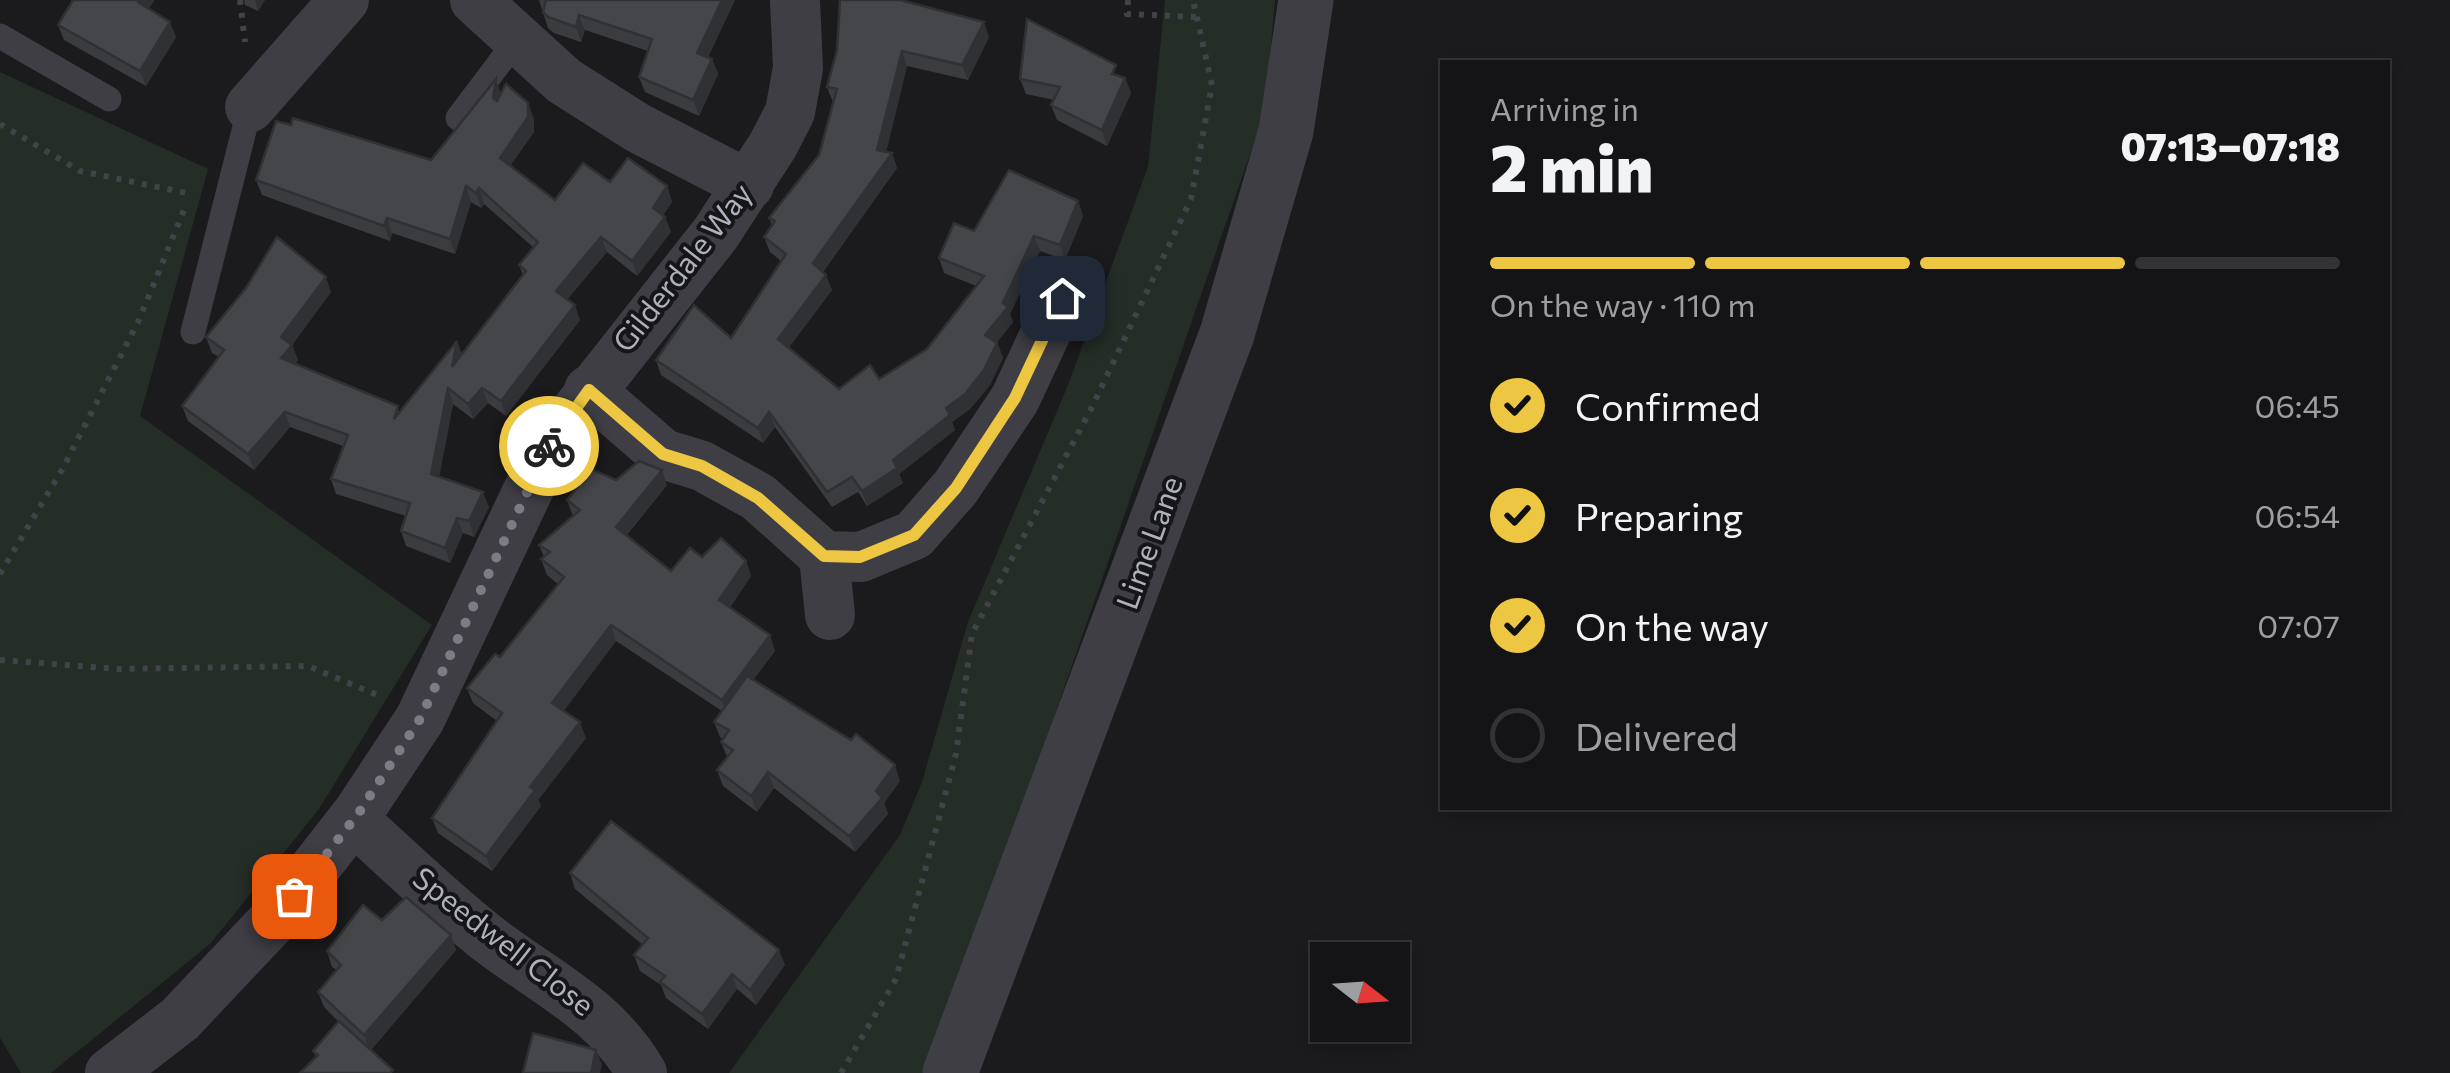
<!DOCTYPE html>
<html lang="en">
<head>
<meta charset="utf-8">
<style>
  body { margin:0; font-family:Commissioner,sans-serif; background:#212123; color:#f1f3f6; height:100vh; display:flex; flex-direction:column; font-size:38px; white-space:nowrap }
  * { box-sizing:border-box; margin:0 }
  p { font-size:32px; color:#9d9ea1 }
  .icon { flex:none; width:55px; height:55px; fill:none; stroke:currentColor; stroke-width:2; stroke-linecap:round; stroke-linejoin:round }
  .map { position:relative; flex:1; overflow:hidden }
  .details { position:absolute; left:1440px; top:60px; width:950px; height:750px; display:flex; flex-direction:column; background:#141416; border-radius:0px; box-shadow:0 5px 15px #0003,0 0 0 2px #333335 }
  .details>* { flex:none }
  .needle { width:65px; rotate:107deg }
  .controls { position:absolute; left:1310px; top:942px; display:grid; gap:20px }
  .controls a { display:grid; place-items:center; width:100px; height:100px; border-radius:0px; background:#141416; box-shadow:0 5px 15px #0003,0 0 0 2px #333335; font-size:50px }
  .pin { position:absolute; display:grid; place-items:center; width:85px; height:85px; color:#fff; margin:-42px; border-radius:20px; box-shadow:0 5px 15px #0006 }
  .courier { position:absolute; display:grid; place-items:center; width:100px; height:100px; margin:-50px; border:8px solid #eec742; border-radius:50%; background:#fff; color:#222; box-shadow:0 2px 12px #0007 }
  .head em { font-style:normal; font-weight:800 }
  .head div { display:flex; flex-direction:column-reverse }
  .head { display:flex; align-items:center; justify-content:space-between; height:170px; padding:0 50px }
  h1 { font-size:65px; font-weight:800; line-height:75px }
  .bar { display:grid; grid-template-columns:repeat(4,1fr); gap:15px 10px; align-content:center; height:120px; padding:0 50px }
  .bar i { height:12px; border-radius:8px; background:#333335 }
  .bar .selected { background:#eec742 }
  .bar p { grid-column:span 4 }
  ol { padding:0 50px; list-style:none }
  li { display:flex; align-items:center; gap:30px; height:110px }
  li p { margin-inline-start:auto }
  li .icon { padding:10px; border-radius:50%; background:#eec742; color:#111; stroke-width:4 }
  li:last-child { color:#9d9ea1 }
  li i { width:55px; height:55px; border:5px solid #333335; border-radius:50% }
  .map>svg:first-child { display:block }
  .green { fill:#252d27 }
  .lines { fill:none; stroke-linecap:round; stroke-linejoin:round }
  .path { stroke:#424349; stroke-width:6; stroke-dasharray:5 8; stroke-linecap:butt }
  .service { stroke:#3e3e44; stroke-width:25 }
  .minor { stroke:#3e3e44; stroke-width:50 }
  .tertiary { stroke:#3e3e44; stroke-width:55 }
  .wall { fill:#3b3c40 }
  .shaded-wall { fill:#303134 }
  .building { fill:#45464a; stroke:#303134; stroke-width:2.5 }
  .done { stroke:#7b7c84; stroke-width:10; stroke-dasharray:0 18 }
  .route { stroke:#eec742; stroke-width:12 }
  .labels { text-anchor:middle; stroke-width:8; stroke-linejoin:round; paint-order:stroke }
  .street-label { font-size:30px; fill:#aeb1bc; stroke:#161618 }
</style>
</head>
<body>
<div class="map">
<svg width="2450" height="1073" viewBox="0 0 2450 1073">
  <rect width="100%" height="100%" fill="#1b1b1d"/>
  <g class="green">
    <polygon points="1165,0 1275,0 1265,111 1006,855 923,1073 729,1073 900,835 922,782 968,622 1068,385 1148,167"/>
    <polygon points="0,72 208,169 140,416 432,625 319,809 210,944 51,1073 21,1073 0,1038"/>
  </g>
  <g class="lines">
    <g class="path">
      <polyline points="240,0 245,42"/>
      <polyline points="1128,0 1127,14 1197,17"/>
      <polyline points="0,124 80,171 192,194"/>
      <polyline points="0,574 63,468 139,320 184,210"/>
      <polyline points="0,660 118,669 308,666 382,697"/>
      <polyline points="841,1073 896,979 956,754 972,634 1091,409 1191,199 1212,85 1193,0"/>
    </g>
    <g class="service">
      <polyline points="0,36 109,99"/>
      <polyline points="458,118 516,41"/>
      <polyline points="193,332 250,107"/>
    </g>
    <g class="minor">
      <polyline points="475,0 564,81 638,128 749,185"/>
      <polyline points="250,107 344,0"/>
      <polyline points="589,390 663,454 702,466 758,497 824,556 861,557 914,535 956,487 1015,399 1062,298"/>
      <polyline points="824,556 830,615"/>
      <path d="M 353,819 C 397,859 440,901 487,938 C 544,982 604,1008 642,1073"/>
      <polyline points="110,1073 180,1019 279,914 357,814 420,719 550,444 716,233 773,145 790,112 798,68 795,0"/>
    </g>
    <polyline class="tertiary" points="950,1073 1227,334 1286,131 1306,0"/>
  </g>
  <g class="wall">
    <polygon points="154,0 149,9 176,37 146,86 64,40 58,25"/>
    <polygon points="244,0 265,0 258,11 245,5"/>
    <polygon points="539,0 735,0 708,57 712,59 718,74 699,116 645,92 639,77 648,51 585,30 581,42 554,33 548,28"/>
    <polygon points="840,0 906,0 906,1 989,37 968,80 907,66 886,152 892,153 897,168 823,272 832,290 789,347 839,389 879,379 927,349 976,286 944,273 939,258 974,231 1078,201 1083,216 1065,260 1040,251 1010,314 1013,322 997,342 1003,358 990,385 970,409 952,422 955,430 899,474 903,483 867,506 858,492 832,507 775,427 763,443 661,375 656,360 731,338 781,261 770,252 764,237 772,225 769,218 819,155 833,102 827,87 837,50"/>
    <polygon points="1120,76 1125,78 1131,93 1107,146 1057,120 1051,105 1054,100 1026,94 1020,79"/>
    <polygon points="501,93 534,119 534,132 510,166 555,200 610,182 667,186 672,202 663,215 665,217 671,232 637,276 607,252 567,299 580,320 506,416 488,403 473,419 453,404 439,476 489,507 474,537 463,533 450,563 406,546 401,531 406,516 336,494 331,479 343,446 290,427 254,470 188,421 182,406 219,357 212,353 206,337 331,292 292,345 298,360 295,364 401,412 462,354 523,275 519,265 533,247 484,204 481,208 471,202 455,254 392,233 390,241 262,195 256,180 431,160"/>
    <polygon points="616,480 667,485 627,535 671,571 702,557 746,561 751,576 730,607 775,651 753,680 900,781 884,803 888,814 855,852 774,788 757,812 723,786 717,770 727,757 721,742 723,739 720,737 714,722 722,711 616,641 563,711 586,738 538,800 541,806 492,871 438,833 432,818 497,721 473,703 467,688 500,657 558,584 547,575 541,559 544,557 539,545 573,516 567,500"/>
    <polygon points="570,873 785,965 756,1005 737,989 708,1029 666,998 661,985 640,971 634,955 643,945 575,889"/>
    <polygon points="382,920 451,935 456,950 371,1050 316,1057 313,1051 339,1022 324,1007 318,992 337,970 332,967 327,951"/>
  </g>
  <g class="shaded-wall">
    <polygon points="139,0 154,0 143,18 138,2"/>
    <polygon points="255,0 265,0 258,11"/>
    <polygon points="722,0 735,0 703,68 697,53"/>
    <polygon points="579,15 585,30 581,42 576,27"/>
    <polygon points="170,22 176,37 146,86 140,71"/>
    <polygon points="984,22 989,37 968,80 962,65"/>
    <polygon points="902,51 907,66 883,165 877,150"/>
    <polygon points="712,59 718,74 699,116 693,100"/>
    <polygon points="1125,78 1131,93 1107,146 1102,130"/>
    <polygon points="496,79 501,94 498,114 493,98"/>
    <polygon points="528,103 534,119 534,132 505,173 500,158"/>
    <polygon points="892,153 897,168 818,278 813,263"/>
    <polygon points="466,186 471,202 455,254 450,239"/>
    <polygon points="667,186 672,202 658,223 653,208"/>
    <polygon points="479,188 484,204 481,208 476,193"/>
    <polygon points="1078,201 1083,216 1065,260 1060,245"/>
    <polygon points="665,217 671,232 637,276 632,261"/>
    <polygon points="387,218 392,233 390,241 384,226"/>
    <polygon points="1034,236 1040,251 1010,314 1013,322 991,350 985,335 1003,303"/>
    <polygon points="601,237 607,252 562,306 556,291"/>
    <polygon points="826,275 832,290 784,354 778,339"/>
    <polygon points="326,277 331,292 292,345 298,360 287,374 281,358 281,337"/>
    <polygon points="575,305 580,320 506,416 501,401"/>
    <polygon points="457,341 463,357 452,367"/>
    <polygon points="997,343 1003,358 990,385 970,409 952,422 955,430 899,474 903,483 867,506 862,491 946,408"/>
    <polygon points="448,388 453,404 437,489 431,474"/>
    <polygon points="482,388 488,403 473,419 468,404"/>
    <polygon points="285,412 290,427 254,470 248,454"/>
    <polygon points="769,412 775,427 763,443 758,428"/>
    <polygon points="662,470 667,485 621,542 616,527"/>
    <polygon points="483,492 489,507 474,537 469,521"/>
    <polygon points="457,518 463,533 450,563 445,548"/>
    <polygon points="746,561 751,576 725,615 719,600"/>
    <polygon points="611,625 616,641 558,719 552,703"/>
    <polygon points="770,635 775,651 727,715 722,700"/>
    <polygon points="580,722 586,738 538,800 541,806 492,871 486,856 530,787"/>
    <polygon points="895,765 900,781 884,803 888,814 855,852 849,836 876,791"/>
    <polygon points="768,772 774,788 757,812 751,796"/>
    <polygon points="451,935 456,950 370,1051 364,1035"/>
    <polygon points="779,950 785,965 756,1005 750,990"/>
    <polygon points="732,974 737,989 708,1029 702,1014"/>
    <polygon points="596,1050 602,1065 600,1073 591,1073"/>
  </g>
  <g class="building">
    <polygon points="73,0 139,0 138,2 170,22 140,71 58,25"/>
    <polygon points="546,0 722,0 697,53 712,59 693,100 639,77 652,39 579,15 576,27 548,17 543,12"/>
    <polygon points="840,0 900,0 984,22 962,65 902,51 877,150 892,153 813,263 826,275 778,339 839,389 870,365 879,379 927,349 984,276 939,258 954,223 974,231 1009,170 1078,201 1060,245 1034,236 1003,303 1008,307 985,335 997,343 984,370 965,394 946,408 950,415 893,460 897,468 862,491 852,477 827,492 769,412 758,428 656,360 694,305 731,338 786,254 764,237 775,221 769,218 819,155 837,89 827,87 837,50"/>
    <polygon points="1027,19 1116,65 1112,74 1125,78 1102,130 1051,105 1060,87 1020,79"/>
    <polygon points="496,79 493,98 497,101 506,84 528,103 528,117 500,158 555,200 583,163 610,182 628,158 667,186 653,208 665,217 632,261 601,237 556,291 575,305 501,401 482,388 468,404 448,388 431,474 483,492 469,521 457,518 445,548 401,531 410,503 331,479 348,435 285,412 248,454 182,406 224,350 206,337 246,288 277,237 326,277 281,337 292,345 281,358 398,406 394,419 457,341 452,367 526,271 519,265 538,242 479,188 476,193 466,186 450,239 387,218 384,226 256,180 276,121 291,125 293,118 431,160"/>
    <polygon points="639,461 662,470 616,527 671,571 690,548 702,557 721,538 746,561 719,600 770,635 722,700 611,625 552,703 580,722 530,787 535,790 486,856 432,818 502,713 467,688 495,654 500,657 564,577 541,559 550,552 539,545 580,510 567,500 591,469 616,480"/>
    <polygon points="747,676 851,740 856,734 895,765 876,791 882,798 849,836 768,772 751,796 717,770 733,750 721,742 729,730 714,722"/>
    <polygon points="611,821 779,950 750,990 732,974 702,1014 660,982 665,976 634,955 648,938 570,873"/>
    <polygon points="406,897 451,935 364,1035 318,992 341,965 327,951 363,905 382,920"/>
    <polygon points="339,1021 393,1070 390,1073 300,1073 318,1055 313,1051"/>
    <polygon points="533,1033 596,1050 591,1073 523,1073"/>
  </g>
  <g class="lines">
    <polyline class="done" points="294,896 358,814 420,719 549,446"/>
    <polyline class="route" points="549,446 589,390 663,454 702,466 758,498 824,556 860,557 914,535 956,488 1015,398 1062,298"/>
  </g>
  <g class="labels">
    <g class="street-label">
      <text transform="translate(683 268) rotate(-52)" y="10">Gilderdale Way</text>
      <text transform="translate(1150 543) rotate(-70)" y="10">Lime Lane</text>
      <text transform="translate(503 942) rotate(38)" y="10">Speedwell Close</text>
    </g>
  </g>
</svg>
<div class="controls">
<a><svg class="needle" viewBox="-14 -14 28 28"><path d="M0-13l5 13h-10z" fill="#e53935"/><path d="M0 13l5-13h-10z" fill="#9d9ea1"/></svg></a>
</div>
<div class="pin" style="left:294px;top:896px;background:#ea580c"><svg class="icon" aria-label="bag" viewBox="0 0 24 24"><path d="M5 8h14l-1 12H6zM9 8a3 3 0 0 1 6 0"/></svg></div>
<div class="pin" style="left:1062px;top:298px;background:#1f2937"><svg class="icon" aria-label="home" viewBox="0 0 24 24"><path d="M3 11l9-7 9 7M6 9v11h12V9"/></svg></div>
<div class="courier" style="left:549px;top:446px"><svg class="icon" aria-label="bike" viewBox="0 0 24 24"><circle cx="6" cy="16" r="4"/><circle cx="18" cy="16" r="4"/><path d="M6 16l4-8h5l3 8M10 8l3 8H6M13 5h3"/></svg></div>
<section class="details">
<div class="head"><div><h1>2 min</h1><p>Arriving in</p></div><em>07:13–07:18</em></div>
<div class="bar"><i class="selected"></i><i class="selected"></i><i class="selected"></i><i></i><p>On the way · 110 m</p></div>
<ol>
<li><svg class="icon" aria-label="check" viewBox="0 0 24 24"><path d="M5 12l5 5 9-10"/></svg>Confirmed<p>06:45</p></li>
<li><svg class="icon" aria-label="check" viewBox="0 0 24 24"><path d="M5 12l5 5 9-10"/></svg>Preparing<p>06:54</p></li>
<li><svg class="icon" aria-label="check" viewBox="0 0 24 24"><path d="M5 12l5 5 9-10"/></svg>On the way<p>07:07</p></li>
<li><i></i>Delivered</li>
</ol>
</section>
</div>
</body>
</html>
